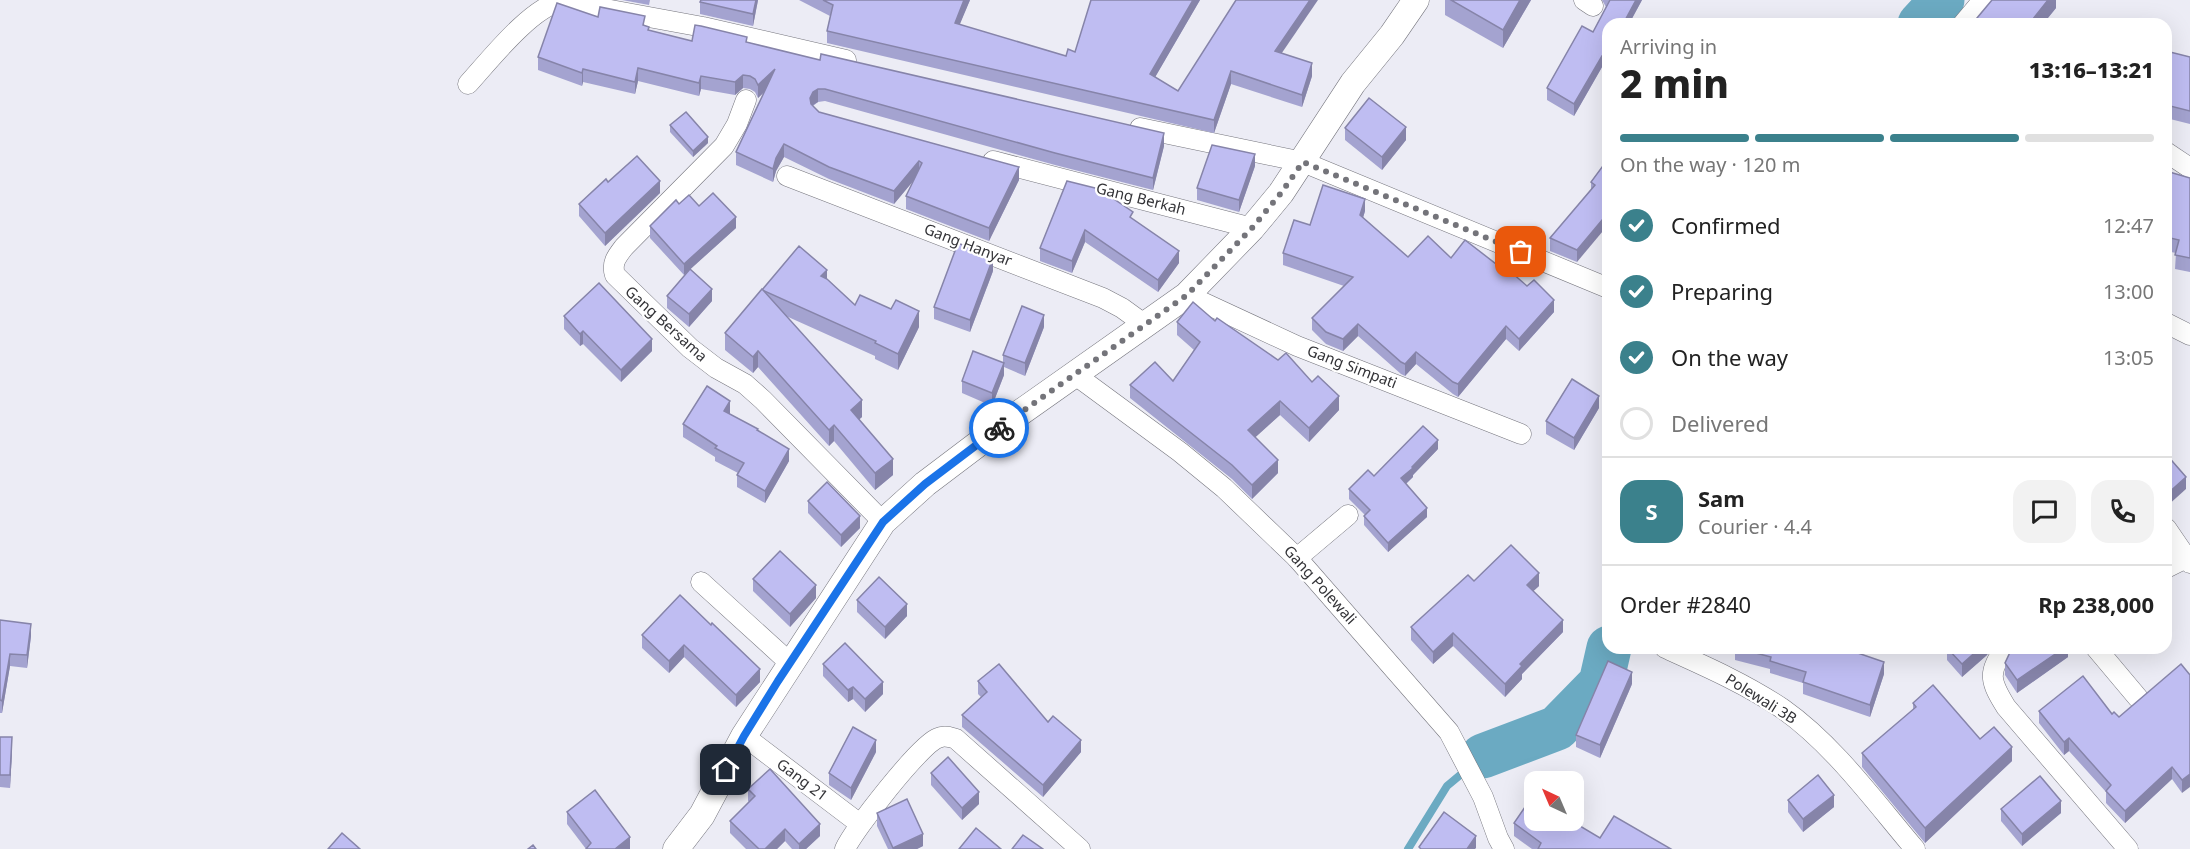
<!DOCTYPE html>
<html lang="en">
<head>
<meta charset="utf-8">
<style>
  body { margin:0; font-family:"Noto Sans",sans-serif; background:#f2f2f2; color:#222; height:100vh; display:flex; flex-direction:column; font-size:22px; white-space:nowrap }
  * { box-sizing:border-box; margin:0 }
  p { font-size:20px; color:#767676 }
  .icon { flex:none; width:33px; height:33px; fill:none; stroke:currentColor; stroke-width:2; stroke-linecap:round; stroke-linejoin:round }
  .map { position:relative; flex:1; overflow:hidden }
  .drawer { position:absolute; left:1602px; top:18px; width:570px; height:636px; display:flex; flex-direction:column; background:#fff; border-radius:18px; box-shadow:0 6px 24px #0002 }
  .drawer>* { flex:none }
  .needle { width:39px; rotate:316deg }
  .tools { position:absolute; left:1524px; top:771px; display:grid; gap:12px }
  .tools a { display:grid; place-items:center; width:60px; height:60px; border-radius:12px; background:#fff; box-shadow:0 6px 24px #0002; font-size:30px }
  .pin { position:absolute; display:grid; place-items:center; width:51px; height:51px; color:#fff; margin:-26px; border-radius:12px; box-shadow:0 3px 9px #0006 }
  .courier { position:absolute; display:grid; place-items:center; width:60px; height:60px; margin:-30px; border:4px solid #1a73e8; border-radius:50%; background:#fff; color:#222; box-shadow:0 2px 8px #0007 }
  .headline em { font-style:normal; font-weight:800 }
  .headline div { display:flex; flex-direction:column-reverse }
  .headline { display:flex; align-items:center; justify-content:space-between; height:102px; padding:0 18px }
  h1 { font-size:39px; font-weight:800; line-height:45px }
  .bar { display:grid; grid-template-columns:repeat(4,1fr); gap:9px 6px; align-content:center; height:72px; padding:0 18px }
  .bar i { height:8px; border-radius:4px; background:#e0e0e0 }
  .bar .on { background:#3b818c }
  .bar p { grid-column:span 4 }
  .line { display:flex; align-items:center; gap:15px; padding:0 18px; border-top:2px solid #e0e0e0 }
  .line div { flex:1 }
  .round { display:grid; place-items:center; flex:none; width:63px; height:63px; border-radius:18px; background:#f2f2f2 }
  ol { padding:0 18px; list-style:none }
  li { display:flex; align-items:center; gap:18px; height:66px }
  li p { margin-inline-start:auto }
  li .icon { padding:6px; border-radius:50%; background:#3b818c; color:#fff; stroke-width:4 }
  li:last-child { color:#767676 }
  li i { width:33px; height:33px; border:3px solid #e0e0e0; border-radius:50% }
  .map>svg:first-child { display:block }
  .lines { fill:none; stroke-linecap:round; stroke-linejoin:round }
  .stream { stroke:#6baac2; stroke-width:8 }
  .river { stroke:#6baac2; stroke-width:45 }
  .minor-casing { stroke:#75757d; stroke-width:21 }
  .tertiary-casing { stroke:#75757d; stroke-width:27 }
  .minor { stroke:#fff; stroke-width:20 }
  .tertiary { stroke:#fff; stroke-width:26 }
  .wall { fill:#a4a3d0 }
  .shaded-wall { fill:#8684a9 }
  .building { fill:#bfbdf2; stroke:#8684a9; stroke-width:1.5 }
  .done { stroke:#74747a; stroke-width:6; stroke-dasharray:0 10.8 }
  .route { stroke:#1a73e8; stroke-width:8 }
  .labels { text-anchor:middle; stroke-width:4.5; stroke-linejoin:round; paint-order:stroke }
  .street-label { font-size:15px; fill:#333337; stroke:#fff }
</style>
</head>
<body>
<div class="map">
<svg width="2190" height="849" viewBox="0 0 2190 849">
  <rect width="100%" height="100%" fill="#ececf5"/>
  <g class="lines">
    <polyline class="stream" points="1408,849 1447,786 1483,756"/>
    <g class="river">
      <polyline points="1920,24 1942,0"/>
      <polyline points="1483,756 1557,728 1601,683 1609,648"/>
    </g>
    <defs>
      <g id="minor">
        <polyline points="1584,0 1593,6"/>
        <polyline points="1963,24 1983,0"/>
        <path d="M 468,84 C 489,61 531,7 562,1 C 573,0 583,4 594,7 L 703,27 L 846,60"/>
        <path d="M 746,100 L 737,124 L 724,146 L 624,247 C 617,256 611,263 615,275 L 690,348 L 716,368 L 745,384 L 763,400 L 883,522"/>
        <polyline points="1140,128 1303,162 1608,288"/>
        <polyline points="2166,152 2190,168"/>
        <polyline points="993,161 1252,228"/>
        <polyline points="787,176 1103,298 1122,308 1144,324"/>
        <polyline points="1187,295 1297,346 1521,434"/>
        <polyline points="2166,323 2190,335"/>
        <polyline points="1074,374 1180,452 1224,488 1297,558 1449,732 1483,797 1498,838 1504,849"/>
        <polyline points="2166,528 2190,563"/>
        <polyline points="1297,558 1348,515"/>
        <polyline points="2166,568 2186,558"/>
        <polyline points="701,582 790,663"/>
        <path d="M 1665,648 C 1705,666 1746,684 1783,709 C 1834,745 1875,802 1915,849"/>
        <path d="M 2006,648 C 1986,672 1991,683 2006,707 L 2128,849"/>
        <polyline points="2096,648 2138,698"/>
        <polyline points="744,736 860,824"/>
        <path d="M 845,849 C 854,830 920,744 938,738 C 944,735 950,737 956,739 L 1080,849"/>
      </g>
      <polyline id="tertiary" points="676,849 702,815 744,736 883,522 925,484 1007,422 1187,295 1252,228 1281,193 1353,83 1392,35 1416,0"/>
    </defs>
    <use href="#minor" class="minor-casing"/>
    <use href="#tertiary" class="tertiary-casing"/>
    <use href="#minor" class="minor"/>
    <use href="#tertiary" class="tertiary"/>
  </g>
  <g class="wall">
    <polygon points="622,0 650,0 649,5"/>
    <polygon points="758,0 753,26 700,14 700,2"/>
    <polygon points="799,0 970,0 959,25 1066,56 1075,52 1091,0 1200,0 1155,77 1178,91 1282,53 1312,76 1302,107 1231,84 1214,133 827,43 827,31 830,16"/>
    <polygon points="1445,0 1531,0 1503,48 1445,15"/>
    <polygon points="1602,0 1642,0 1629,24 1608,24 1608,70 1602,67 1574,116 1547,100 1547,88 1593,32 1606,7"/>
    <polygon points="2048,0 2056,0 2056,8 2043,24 1977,24 1977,18"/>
    <polygon points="598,17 645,26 649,30 692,41 747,42 1164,146 1153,190 1055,165 825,101 818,102 813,106 819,112 1019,180 989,241 906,209 906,196 914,180 894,204 829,179 784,157 776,171 773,182 736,165 736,152 764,92 758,98 755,92 750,89 743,88 735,95 701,89 699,96 638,81 635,94 583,82 582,86 538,70 538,57"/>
    <polygon points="2166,51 2190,57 2190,124 2166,118"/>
    <polygon points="670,125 708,143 693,157 670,132"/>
    <polygon points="1345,128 1406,140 1382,170 1345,140"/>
    <polygon points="1608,159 1577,262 1550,251 1550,238 1591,190 1591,182"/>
    <polygon points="1255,166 1239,212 1197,200 1197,188"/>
    <polygon points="2166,171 2190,178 2190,272 2175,269 2176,253 2166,251"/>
    <polygon points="1067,181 1133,219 1179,263 1158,292 1085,242 1072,273 1040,261 1040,248"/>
    <polygon points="608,182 660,193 605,246 579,216 579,204"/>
    <polygon points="679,204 699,206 736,228 690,269 712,301 689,327 667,308 667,296 690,269 684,275 650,238 650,226"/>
    <polygon points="1365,211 1363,218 1408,257 1451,258 1554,312 1519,351 1506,339 1458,397 1453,394 1416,364 1405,376 1401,374 1358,336 1343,351 1326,344 1312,330 1312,318 1344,286 1283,265 1283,253 1310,225"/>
    <polygon points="993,271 970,332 934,319 934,307"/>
    <polygon points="827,279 855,305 919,327 898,370 875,359 875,356 786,316 862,417 859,419 893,475 875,490 834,441 829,446 758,367 753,373 725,350 725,333 762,289"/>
    <polygon points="564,316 652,351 621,382 583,344 580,346 564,329"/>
    <polygon points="1215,321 1312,382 1339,410 1309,442 1280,415 1255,437 1278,473 1252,499 1232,479 1130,398 1130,385 1173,381 1194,350 1177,335 1177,322"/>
    <polygon points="1044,327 1025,376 1004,367 1004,375 992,406 962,393 962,381 1003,363 1003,355"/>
    <polygon points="1599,408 1574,450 1546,434 1546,421"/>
    <polygon points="730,414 758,431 789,461 765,503 737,487 737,475 738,473 715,461 715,457 683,437 683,424"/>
    <polygon points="1438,449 1413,475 1413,477 1406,484 1427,517 1388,552 1364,525 1364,516 1365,515 1349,499 1349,489 1374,476"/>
    <polygon points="808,501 860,528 841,547 808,513"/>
    <polygon points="753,579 816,598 790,627 753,591"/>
    <polygon points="1474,581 1539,586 1533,591 1563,632 1522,674 1522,679 1505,697 1453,646 1433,664 1411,640 1411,627"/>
    <polygon points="680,595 760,682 736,707 684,657 669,673 642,648 642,635"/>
    <polygon points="857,600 907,616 885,639 857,612"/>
    <polygon points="0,620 31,636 27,668 10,666 2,713 0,713"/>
    <polygon points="1735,648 1851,648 1850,651 1884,674 1870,717 1803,694 1803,683 1770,673 1770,669 1735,660"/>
    <polygon points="1947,648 1991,648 1987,655 1962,677 1947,660"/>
    <polygon points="2068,648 2068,657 2017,693 2005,675 2005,663"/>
    <polygon points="823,664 883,694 865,712 853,699 848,702 823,676"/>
    <polygon points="2190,675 2182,793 2172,779 2125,823 2106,803 2106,792 2069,751 2064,755 2039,723 2039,711 2112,714 2119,717"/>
    <polygon points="978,681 1048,722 1081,752 1043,797 962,727 962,715 981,697 978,694"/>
    <polygon points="1632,684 1600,758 1576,747 1576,735"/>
    <polygon points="1913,703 1980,739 2012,761 1925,843 1862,767 1862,753 1913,710"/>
    <polygon points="0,737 12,750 10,788 0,787"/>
    <polygon points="876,752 851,800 829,785 829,773"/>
    <polygon points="931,773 979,804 962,820 931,785"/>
    <polygon points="748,789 820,836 806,849 792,849 785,841 777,849 746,849 730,833 730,821 749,802 748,801"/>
    <polygon points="1788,800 1834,807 1803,832 1788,812"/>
    <polygon points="2001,809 2061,813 2022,846 2001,821"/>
    <polygon points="567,812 630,849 586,849 567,824"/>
    <polygon points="877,813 923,846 917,849 888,849 877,826"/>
    <polygon points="1534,820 1600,838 1671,849 1532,849 1514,836 1514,823"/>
  </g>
  <g class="shaded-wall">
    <polygon points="756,0 758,0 753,26 753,14"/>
    <polygon points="964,0 970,0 955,36 955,23"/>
    <polygon points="1193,0 1200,0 1150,86 1150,74"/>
    <polygon points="1310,0 1318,0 1275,63 1275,51"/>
    <polygon points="1520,0 1531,0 1503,48 1503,30"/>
    <polygon points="1636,0 1642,0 1629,24 1623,24"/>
    <polygon points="2048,0 2056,0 2056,8 2043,24 2029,24"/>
    <polygon points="1602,56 1602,67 1574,116 1574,104"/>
    <polygon points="1312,63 1312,76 1302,107 1302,95"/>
    <polygon points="638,68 638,81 635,94 635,82"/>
    <polygon points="583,69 583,82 582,86 582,73"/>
    <polygon points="775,69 775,82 758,98 758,85"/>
    <polygon points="1231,71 1231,84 1214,133 1214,120"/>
    <polygon points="743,75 743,88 735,95 735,82"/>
    <polygon points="701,76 701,89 699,96 699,83"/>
    <polygon points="818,89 818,102 813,105 810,110 810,98 813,92"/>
    <polygon points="1406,127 1406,140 1382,170 1382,157"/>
    <polygon points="1164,133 1164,146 1153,190 1153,178"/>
    <polygon points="708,137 708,143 693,157 693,151"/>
    <polygon points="784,144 784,157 776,171 773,182 773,169 776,158"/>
    <polygon points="1255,154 1255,166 1239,212 1239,200"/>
    <polygon points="919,161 919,174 894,204 894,191"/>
    <polygon points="1019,167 1019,180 989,241 989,228"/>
    <polygon points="660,181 660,193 605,246 605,233"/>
    <polygon points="1365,199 1365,211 1360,227 1360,215"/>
    <polygon points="1608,213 1608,225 1577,262 1577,250"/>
    <polygon points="736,217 736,228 684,275 684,264"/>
    <polygon points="1085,230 1085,242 1072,273 1072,261"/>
    <polygon points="1179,251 1179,263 1158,292 1158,280"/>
    <polygon points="993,258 993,271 970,332 970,320"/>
    <polygon points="827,270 827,285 821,276"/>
    <polygon points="712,289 712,301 689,327 689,314"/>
    <polygon points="1554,300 1554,312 1519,351 1519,339"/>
    <polygon points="919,311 919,327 898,370 898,354"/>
    <polygon points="1044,315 1044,327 1025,376 1025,363"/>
    <polygon points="1358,324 1358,336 1343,351 1343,339"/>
    <polygon points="1506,326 1506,339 1458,397 1458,384"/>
    <polygon points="583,331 583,344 580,346 580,334"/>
    <polygon points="652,339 652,351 621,382 621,370"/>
    <polygon points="758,351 758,367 753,373 753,357"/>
    <polygon points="1416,352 1416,364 1405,376 1405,364"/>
    <polygon points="1004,363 1004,375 992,406 992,393"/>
    <polygon points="1339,396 1339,410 1309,442 1309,428"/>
    <polygon points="1599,396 1599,408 1574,450 1574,438"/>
    <polygon points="862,400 862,417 851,427 851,410"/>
    <polygon points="730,401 730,414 724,423 724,411"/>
    <polygon points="1280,401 1280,415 1248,444 1248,430"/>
    <polygon points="834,425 834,441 829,446 829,430"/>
    <polygon points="1438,440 1438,449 1413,475 1413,477 1401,488 1401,478"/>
    <polygon points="789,449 789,461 765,503 765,491"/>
    <polygon points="893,459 893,475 875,490 875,473"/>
    <polygon points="1278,460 1278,473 1252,499 1252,485"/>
    <polygon points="2186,477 2186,489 2166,507 2166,495"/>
    <polygon points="1427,508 1427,517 1388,552 1388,543"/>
    <polygon points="860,516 860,528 841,547 841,535"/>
    <polygon points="1539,573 1539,586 1527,597 1527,585"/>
    <polygon points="816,585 816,598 790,627 790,614"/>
    <polygon points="907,604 907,616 885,639 885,627"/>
    <polygon points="1563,620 1563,632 1522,674 1522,679 1505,697 1505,684 1520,664"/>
    <polygon points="31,624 31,636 27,668 27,655"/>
    <polygon points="1453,633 1453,646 1433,664 1433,652"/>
    <polygon points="684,645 684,657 669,673 669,661"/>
    <polygon points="1980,648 1991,648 1987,655 1962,677 1962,664"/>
    <polygon points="2064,648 2068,648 2068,657 2017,693 2017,680"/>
    <polygon points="10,654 10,666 2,713 2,701"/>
    <polygon points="1884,662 1884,674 1870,717 1870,705"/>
    <polygon points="760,669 760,682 736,707 736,695"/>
    <polygon points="1632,672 1632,684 1600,758 1600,745"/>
    <polygon points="883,682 883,694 865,712 865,699"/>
    <polygon points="853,687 853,699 848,702 848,690"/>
    <polygon points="12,737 12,750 10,788 10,775"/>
    <polygon points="2069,738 2069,751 2064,755 2064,742"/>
    <polygon points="876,740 876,752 851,800 851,788"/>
    <polygon points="1081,740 1081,752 1043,797 1043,785"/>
    <polygon points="2012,747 2012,761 1925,843 1925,828"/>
    <polygon points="2172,767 2172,779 2125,823 2125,811"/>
    <polygon points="2190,774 2190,787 2182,793 2182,780"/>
    <polygon points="979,792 979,804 962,820 962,808"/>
    <polygon points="1834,795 1834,807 1803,832 1803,819"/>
    <polygon points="2061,801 2061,813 2022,846 2022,834"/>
    <polygon points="820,824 820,836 806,849 799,849 799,844"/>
    <polygon points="785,829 785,841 777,849 765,849"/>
    <polygon points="923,834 923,846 917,849 893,849 893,848"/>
    <polygon points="1476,836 1476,848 1475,849 1467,849"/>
    <polygon points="630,837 630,849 615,849"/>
  </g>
  <g class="building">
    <polygon points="701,0 756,0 753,14 700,2"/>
    <polygon points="823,0 964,0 955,23 1066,56 1068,49 1075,52 1091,0 1193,0 1150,74 1178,91 1236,0 1310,0 1275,51 1312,63 1302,95 1231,71 1214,120 827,31 833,5"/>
    <polygon points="1451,0 1520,0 1503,30"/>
    <polygon points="1610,0 1636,0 1623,24 1608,24 1608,58 1602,56 1574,104 1547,88 1582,26 1593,32"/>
    <polygon points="1992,0 2048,0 2029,24 1984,24 1977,18"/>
    <polygon points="557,3 598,17 600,7 645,16 643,25 649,27 648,30 692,41 695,25 701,26 747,37 746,42 820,60 821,54 1164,133 1153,178 1055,153 825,89 818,89 813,92 810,98 811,104 819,112 1019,167 989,228 906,196 922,163 919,161 894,191 829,167 784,144 776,158 773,169 736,152 775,69 758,85 755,79 750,76 743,75 735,82 701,76 699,83 638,68 635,82 583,69 582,73 538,57"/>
    <polygon points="1724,19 1731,24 1721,24"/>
    <polygon points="2166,51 2190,57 2190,111 2166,105"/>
    <polygon points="1369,98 1406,127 1382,157 1345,128"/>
    <polygon points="686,112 708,137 693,151 670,125"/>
    <polygon points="1212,145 1255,154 1239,200 1197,188"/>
    <polygon points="637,156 660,181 605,233 579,204 606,179 608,182"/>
    <polygon points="1608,159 1608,213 1577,250 1550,238 1595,185 1591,182"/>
    <polygon points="2166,171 2190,178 2190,258 2175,255 2179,240 2166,237"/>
    <polygon points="1067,181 1099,189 1133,212 1130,217 1179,251 1158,280 1085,230 1072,261 1040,248"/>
    <polygon points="1323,185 1365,199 1360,215 1408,257 1428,236 1451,258 1465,240 1500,267 1503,265 1527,286 1534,280 1554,300 1519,339 1506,326 1458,384 1453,382 1416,352 1405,364 1401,362 1358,324 1343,339 1326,332 1312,318 1353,277 1283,253 1294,220 1310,225"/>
    <polygon points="713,193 736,217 684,264 650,226 676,200 679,204 689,195 699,206"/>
    <polygon points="958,243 993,258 970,320 934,307"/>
    <polygon points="799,246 827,270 821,276 827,279 855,305 860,295 891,309 896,300 919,311 898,354 875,343 876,341 762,290"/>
    <polygon points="690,269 712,289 689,314 667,296"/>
    <polygon points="599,283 652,339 621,370 583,331 580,334 564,316"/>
    <polygon points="762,289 862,400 851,410 893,459 875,473 834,425 829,430 758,351 753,357 725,333"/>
    <polygon points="1193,302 1215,321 1217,318 1278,360 1286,353 1312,382 1318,376 1339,396 1309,428 1280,401 1248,430 1278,460 1252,485 1232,465 1130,385 1155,362 1173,381 1200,342 1177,322"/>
    <polygon points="1022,306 1044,315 1025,363 1003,355"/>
    <polygon points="973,351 1004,363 992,393 962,381"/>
    <polygon points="1572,379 1599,396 1574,438 1546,421"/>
    <polygon points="707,386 730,401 724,411 758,429 757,430 789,449 765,491 737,475 744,463 715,448 717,446 683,424"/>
    <polygon points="1423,426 1438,440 1412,467 1413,468 1401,478 1427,508 1388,543 1364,516 1370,510 1349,489 1368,470 1374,476"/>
    <polygon points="2166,454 2186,477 2166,495"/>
    <polygon points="827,482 860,516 841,535 808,501"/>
    <polygon points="1511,545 1539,573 1527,585 1563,620 1520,664 1522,666 1505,684 1453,633 1433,652 1411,627 1468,575 1474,581"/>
    <polygon points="780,551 816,585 790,614 753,579"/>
    <polygon points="879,577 907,604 885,627 857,600"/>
    <polygon points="680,595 711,625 712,623 760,669 736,695 684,645 669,661 642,635"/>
    <polygon points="0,620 31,624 27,655 10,654 2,701 0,700"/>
    <polygon points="845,643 883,682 865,699 853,687 848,690 823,664"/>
    <polygon points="1737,648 1846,648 1846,649 1884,662 1870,705 1803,682 1806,672 1770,661 1771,657"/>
    <polygon points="1947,648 1980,648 1962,664"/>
    <polygon points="2012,648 2064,648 2017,680 2005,663"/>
    <polygon points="1608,661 1632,672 1600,745 1576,735"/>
    <polygon points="999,664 1048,722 1053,716 1081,740 1043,785 962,715 987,692 978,681"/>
    <polygon points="2181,664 2190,675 2190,774 2182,780 2172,767 2125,811 2106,791 2111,785 2069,738 2064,742 2039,711 2083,676 2112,714 2114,712 2119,717"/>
    <polygon points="1933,685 1980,739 1994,727 2012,747 1925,828 1862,753 1916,707 1913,703"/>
    <polygon points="853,727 876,740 851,788 829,773"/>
    <polygon points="0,737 12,737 10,775 0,775"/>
    <polygon points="948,757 979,792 962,808 931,773"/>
    <polygon points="770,769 820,824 799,844 785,829 765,849 759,849 730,821 755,796 748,789"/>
    <polygon points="1818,775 1834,795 1803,819 1788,800"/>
    <polygon points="2040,776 2061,801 2022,834 2001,809"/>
    <polygon points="595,790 630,837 615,849 586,849 591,843 567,812"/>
    <polygon points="1534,794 1534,820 1570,820 1600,838 1614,816 1671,849 1538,849 1541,843 1514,823"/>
    <polygon points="907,799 923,834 893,848 877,813"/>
    <polygon points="1444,812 1476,836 1467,849 1421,849 1419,847"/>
    <polygon points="976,828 1001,849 959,849"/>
    <polygon points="342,833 360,849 328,849"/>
    <polygon points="1023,835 1043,849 1012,849"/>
    <polygon points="533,845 536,849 528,849"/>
  </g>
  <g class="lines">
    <polyline class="done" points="999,428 1187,295 1252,228 1281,193 1303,162 1521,252"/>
    <polyline class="route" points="726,770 744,736 778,681 883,522 925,484 999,428"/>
  </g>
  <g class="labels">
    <g class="street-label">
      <text transform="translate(1141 199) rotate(14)" y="5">Gang Berkah</text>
      <text transform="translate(968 245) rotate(21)" y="5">Gang Hanyar</text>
      <text transform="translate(666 324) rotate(42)" y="5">Gang Bersama</text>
      <text transform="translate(1352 367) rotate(21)" y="5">Gang Simpati</text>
      <text transform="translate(1320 585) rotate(48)" y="5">Gang Polewali</text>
      <text transform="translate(1761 699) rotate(32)" y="5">Polewali 3B</text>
      <text transform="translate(802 780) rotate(37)" y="5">Gang 21</text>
    </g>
  </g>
</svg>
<div class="tools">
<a><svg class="needle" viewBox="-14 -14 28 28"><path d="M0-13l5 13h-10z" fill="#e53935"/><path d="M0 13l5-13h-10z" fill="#767676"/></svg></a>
</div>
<div class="pin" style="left:1521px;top:252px;background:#ea580c"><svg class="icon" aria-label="bag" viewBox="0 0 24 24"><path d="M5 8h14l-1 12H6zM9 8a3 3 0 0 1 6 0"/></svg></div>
<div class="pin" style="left:726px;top:770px;background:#1f2937"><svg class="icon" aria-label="home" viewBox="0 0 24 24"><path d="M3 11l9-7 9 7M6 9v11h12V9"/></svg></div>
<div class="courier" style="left:999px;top:428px"><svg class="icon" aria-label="bike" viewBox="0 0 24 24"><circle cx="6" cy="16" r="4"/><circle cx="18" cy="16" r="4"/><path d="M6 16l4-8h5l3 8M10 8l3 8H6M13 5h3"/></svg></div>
<section class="drawer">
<div class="headline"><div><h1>2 min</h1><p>Arriving in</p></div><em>13:16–13:21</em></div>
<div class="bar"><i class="on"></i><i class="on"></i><i class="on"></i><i></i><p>On the way · 120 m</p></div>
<ol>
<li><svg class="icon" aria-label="check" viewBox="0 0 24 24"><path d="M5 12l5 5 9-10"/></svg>Confirmed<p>12:47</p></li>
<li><svg class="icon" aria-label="check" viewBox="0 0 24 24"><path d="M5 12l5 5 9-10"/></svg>Preparing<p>13:00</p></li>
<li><svg class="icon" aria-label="check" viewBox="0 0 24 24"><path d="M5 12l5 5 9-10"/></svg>On the way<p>13:05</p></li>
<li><i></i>Delivered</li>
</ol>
<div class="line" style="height:108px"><b class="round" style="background:#3b818c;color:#fff">S</b><div><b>Sam</b><p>Courier · 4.4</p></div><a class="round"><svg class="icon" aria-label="chat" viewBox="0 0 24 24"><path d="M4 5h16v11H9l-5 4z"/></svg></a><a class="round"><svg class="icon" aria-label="phone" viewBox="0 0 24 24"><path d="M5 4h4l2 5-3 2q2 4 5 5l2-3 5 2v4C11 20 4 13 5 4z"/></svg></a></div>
<div class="line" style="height:78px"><div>Order #2840</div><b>Rp 238,000</b></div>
</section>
</div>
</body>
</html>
